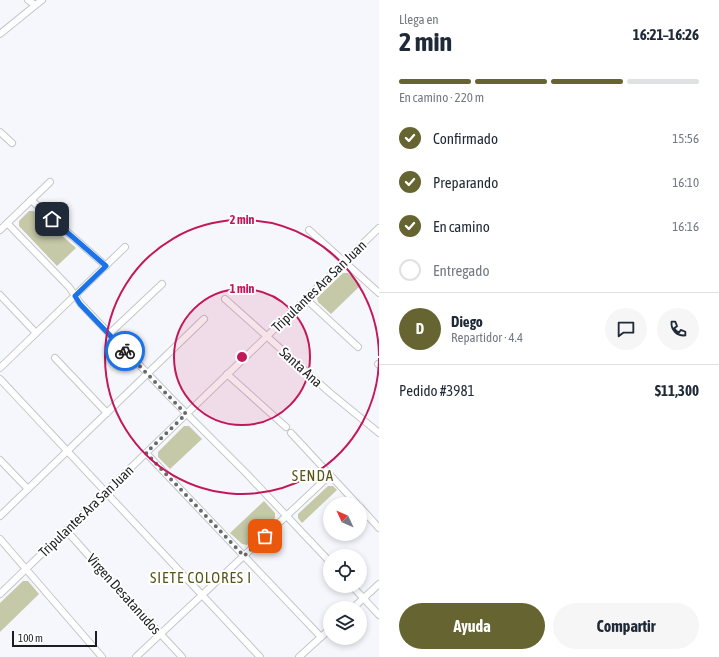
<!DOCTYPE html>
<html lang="es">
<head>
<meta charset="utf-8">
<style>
  body { margin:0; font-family:"Asap Condensed",sans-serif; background:#f6f6f7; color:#1f2937; height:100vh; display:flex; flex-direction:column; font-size:15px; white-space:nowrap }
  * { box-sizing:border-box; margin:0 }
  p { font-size:13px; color:#747a83 }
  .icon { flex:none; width:22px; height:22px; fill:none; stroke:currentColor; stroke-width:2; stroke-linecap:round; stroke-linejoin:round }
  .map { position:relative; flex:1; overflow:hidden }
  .drawer { display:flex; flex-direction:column; background:#fff; width:340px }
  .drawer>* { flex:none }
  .needle { width:26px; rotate:314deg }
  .buttons { position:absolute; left:323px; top:497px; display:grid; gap:8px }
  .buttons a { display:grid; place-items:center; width:44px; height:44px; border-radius:50%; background:#fff; box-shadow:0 2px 6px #0003; font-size:20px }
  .scale { position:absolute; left:12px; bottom:10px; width:85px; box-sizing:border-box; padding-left:4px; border:2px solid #1c1d1f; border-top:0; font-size:11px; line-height:14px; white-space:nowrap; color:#1c1d1f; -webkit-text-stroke:3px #fff; paint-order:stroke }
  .pin { position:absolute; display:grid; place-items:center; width:34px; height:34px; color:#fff; margin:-17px; border-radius:8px; box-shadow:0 2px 6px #0006 }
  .courier { position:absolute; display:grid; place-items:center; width:40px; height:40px; margin:-20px; border:3px solid #1a73e8; border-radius:50%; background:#fff; color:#222; box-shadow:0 1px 5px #0007 }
  .overview em { font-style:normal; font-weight:700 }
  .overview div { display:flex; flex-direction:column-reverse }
  .overview { display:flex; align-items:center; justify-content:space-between; height:68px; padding:0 20px }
  h1 { font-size:26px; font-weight:700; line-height:30px }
  .bar { display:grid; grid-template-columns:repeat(4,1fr); gap:6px 4px; align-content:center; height:48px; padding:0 20px }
  .bar i { height:5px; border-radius:3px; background:#e0e1e3 }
  .bar .active { background:#666431 }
  .bar p { grid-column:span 4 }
  .line { display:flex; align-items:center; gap:10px; padding:0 20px; border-top:1px solid #e0e1e3 }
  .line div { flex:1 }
  .round { display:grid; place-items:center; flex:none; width:42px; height:42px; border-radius:21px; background:#f6f6f7 }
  ol { padding:0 20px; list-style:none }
  li { display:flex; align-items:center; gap:12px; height:44px }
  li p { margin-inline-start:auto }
  li .icon { padding:4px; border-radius:50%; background:#666431; color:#fff; stroke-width:4 }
  li:last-child { color:#747a83 }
  li i { width:22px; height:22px; border:2px solid #e0e1e3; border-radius:50% }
  .primary-button { display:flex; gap:8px; margin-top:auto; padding:8px 20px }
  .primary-button a { flex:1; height:46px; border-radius:24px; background:#666431; color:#fff; font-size:16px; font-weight:700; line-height:46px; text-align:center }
  .primary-button a+a { background:#f6f6f7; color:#1f2937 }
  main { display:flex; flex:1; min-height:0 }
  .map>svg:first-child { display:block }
  .green { fill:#c5c9a7 }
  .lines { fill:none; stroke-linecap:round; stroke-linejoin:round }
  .minor-casing { stroke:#c4c6ca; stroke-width:8 }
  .minor { stroke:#fff; stroke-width:6 }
  .done { stroke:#68696c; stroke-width:4; stroke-dasharray:0 7.2 }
  .route { stroke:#1a73e8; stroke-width:5 }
  .ring { fill:none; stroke:#c2185b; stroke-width:2 }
  .labels { text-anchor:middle; stroke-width:4; stroke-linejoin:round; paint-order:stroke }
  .street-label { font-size:14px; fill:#1c1d1f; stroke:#fff }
  .neighbourhood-label { font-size:15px; letter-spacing:1px; fill:#575518; stroke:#fff }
  .centre { fill:#c2185b; stroke:#fff; stroke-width:2 }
  .ring-label { font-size:12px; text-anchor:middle; font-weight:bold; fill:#c2185b; stroke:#fff; stroke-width:4; stroke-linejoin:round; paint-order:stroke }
</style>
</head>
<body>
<main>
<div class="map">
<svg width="379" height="657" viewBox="0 0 379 657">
  <rect width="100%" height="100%" fill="#f6f7fc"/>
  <g class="green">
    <polygon points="29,211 34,211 76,248 57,266 19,226 19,221"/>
    <polygon points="343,273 348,273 361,285 331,314 318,302 317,298"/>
    <polygon points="184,426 189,426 202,439 170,469 158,457 158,452"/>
    <polygon points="328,486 333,486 337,490 302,523 298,518 298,514"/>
    <polygon points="264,501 275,513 275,518 247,545 242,544 230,533"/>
    <polygon points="23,581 28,581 39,594 0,632 0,603"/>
  </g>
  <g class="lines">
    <defs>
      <g id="minor">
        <polyline points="28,0 35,5"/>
        <polyline points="0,34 42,0"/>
        <polyline points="0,132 12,143"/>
        <polyline points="31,200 106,266"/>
        <polyline points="7,223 69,287 81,304 170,397 246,473 330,562"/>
        <polyline points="0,230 50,182"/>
        <polyline points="309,230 379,293"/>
        <polyline points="0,295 36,333"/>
        <polyline points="225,299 329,392 379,433"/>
        <polyline points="306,299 358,347"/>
        <polyline points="109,334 162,284"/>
        <polyline points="55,358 107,413"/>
        <polyline points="378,364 379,365"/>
        <polyline points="0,368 125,247"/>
        <polyline points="227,374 286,427"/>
        <polyline points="0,379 260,657"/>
        <polyline points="291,433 357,504"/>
        <polyline points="146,453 321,637"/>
        <polyline points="0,460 28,489"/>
        <polyline points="360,507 379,528"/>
        <polyline points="0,516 204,319"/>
        <polyline points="66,530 112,582 182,657"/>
        <polyline points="0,539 102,657"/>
        <polyline points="352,586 379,615"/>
        <polyline points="0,594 379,228"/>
        <polyline points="353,608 379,584"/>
        <polyline points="136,657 330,475"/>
        <polyline points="299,657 330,629"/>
      </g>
    </defs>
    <use href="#minor" class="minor-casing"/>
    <use href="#minor" class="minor"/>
  </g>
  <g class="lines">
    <polyline class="done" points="125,351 186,414 146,453 244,556 265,536"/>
    <polyline class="route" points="52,219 106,266 75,296 80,304 125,351"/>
  </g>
  <circle cx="242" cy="357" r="68" fill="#c2185b" fill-opacity=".12"/>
  <g class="ring">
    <circle cx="242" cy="357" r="68"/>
    <path d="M379 358A137 137 0 1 1 379 356"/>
  </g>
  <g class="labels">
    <g class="street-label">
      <text transform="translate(319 286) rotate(-44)" y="5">Tripulantes Ara San Juan</text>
      <text transform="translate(301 367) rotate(42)" y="5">Santa Ana</text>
      <text transform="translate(86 511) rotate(-44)" y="5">Tripulantes Ara San Juan</text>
      <text transform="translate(124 594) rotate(48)" y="5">Virgen Desatanudos</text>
    </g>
    <g class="neighbourhood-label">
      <text x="313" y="481">SENDA</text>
      <text x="201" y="583">SIETE COLORES I</text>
    </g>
  </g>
  <circle cx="242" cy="357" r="6" class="centre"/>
  <g class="ring-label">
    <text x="242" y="224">2 min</text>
    <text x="242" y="293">1 min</text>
  </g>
</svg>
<div class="buttons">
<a><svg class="needle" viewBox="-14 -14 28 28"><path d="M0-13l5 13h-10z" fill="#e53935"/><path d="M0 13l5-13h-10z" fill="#747a83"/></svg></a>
<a><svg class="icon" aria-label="locate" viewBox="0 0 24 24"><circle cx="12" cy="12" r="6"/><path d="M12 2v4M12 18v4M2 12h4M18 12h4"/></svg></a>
<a><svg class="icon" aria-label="layers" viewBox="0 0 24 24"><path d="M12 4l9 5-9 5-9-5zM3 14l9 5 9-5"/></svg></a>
</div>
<div class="scale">100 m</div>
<div class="pin" style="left:265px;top:536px;background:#ea580c"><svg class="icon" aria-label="bag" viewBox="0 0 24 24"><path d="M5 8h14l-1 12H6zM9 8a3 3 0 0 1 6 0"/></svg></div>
<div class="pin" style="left:52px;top:219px;background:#1f2937"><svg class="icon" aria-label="home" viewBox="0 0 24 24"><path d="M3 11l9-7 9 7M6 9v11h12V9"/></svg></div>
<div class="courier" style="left:125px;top:351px"><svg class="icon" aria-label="bike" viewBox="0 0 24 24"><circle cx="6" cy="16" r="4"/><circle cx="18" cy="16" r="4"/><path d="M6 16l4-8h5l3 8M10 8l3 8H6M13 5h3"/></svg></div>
</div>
<section class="drawer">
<div class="overview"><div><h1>2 min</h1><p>Llega en</p></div><em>16:21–16:26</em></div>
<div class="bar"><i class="active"></i><i class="active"></i><i class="active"></i><i></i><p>En camino · 220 m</p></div>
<ol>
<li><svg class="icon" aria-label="check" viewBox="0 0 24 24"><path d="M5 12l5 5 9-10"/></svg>Confirmado<p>15:56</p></li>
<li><svg class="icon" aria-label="check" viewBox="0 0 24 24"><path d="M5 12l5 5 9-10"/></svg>Preparando<p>16:10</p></li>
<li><svg class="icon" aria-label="check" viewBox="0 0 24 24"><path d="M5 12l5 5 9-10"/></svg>En camino<p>16:16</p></li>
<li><i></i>Entregado</li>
</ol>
<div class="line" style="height:72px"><b class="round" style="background:#666431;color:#fff">D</b><div><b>Diego</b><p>Repartidor · 4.4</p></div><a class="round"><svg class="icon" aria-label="chat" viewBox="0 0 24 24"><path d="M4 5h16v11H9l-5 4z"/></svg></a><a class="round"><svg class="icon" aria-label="phone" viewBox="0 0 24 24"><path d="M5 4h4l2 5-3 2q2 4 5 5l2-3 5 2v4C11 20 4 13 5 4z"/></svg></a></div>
<div class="line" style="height:52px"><div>Pedido #3981</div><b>$11,300</b></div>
<div class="primary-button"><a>Ayuda</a><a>Compartir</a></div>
</section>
</main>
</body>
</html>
